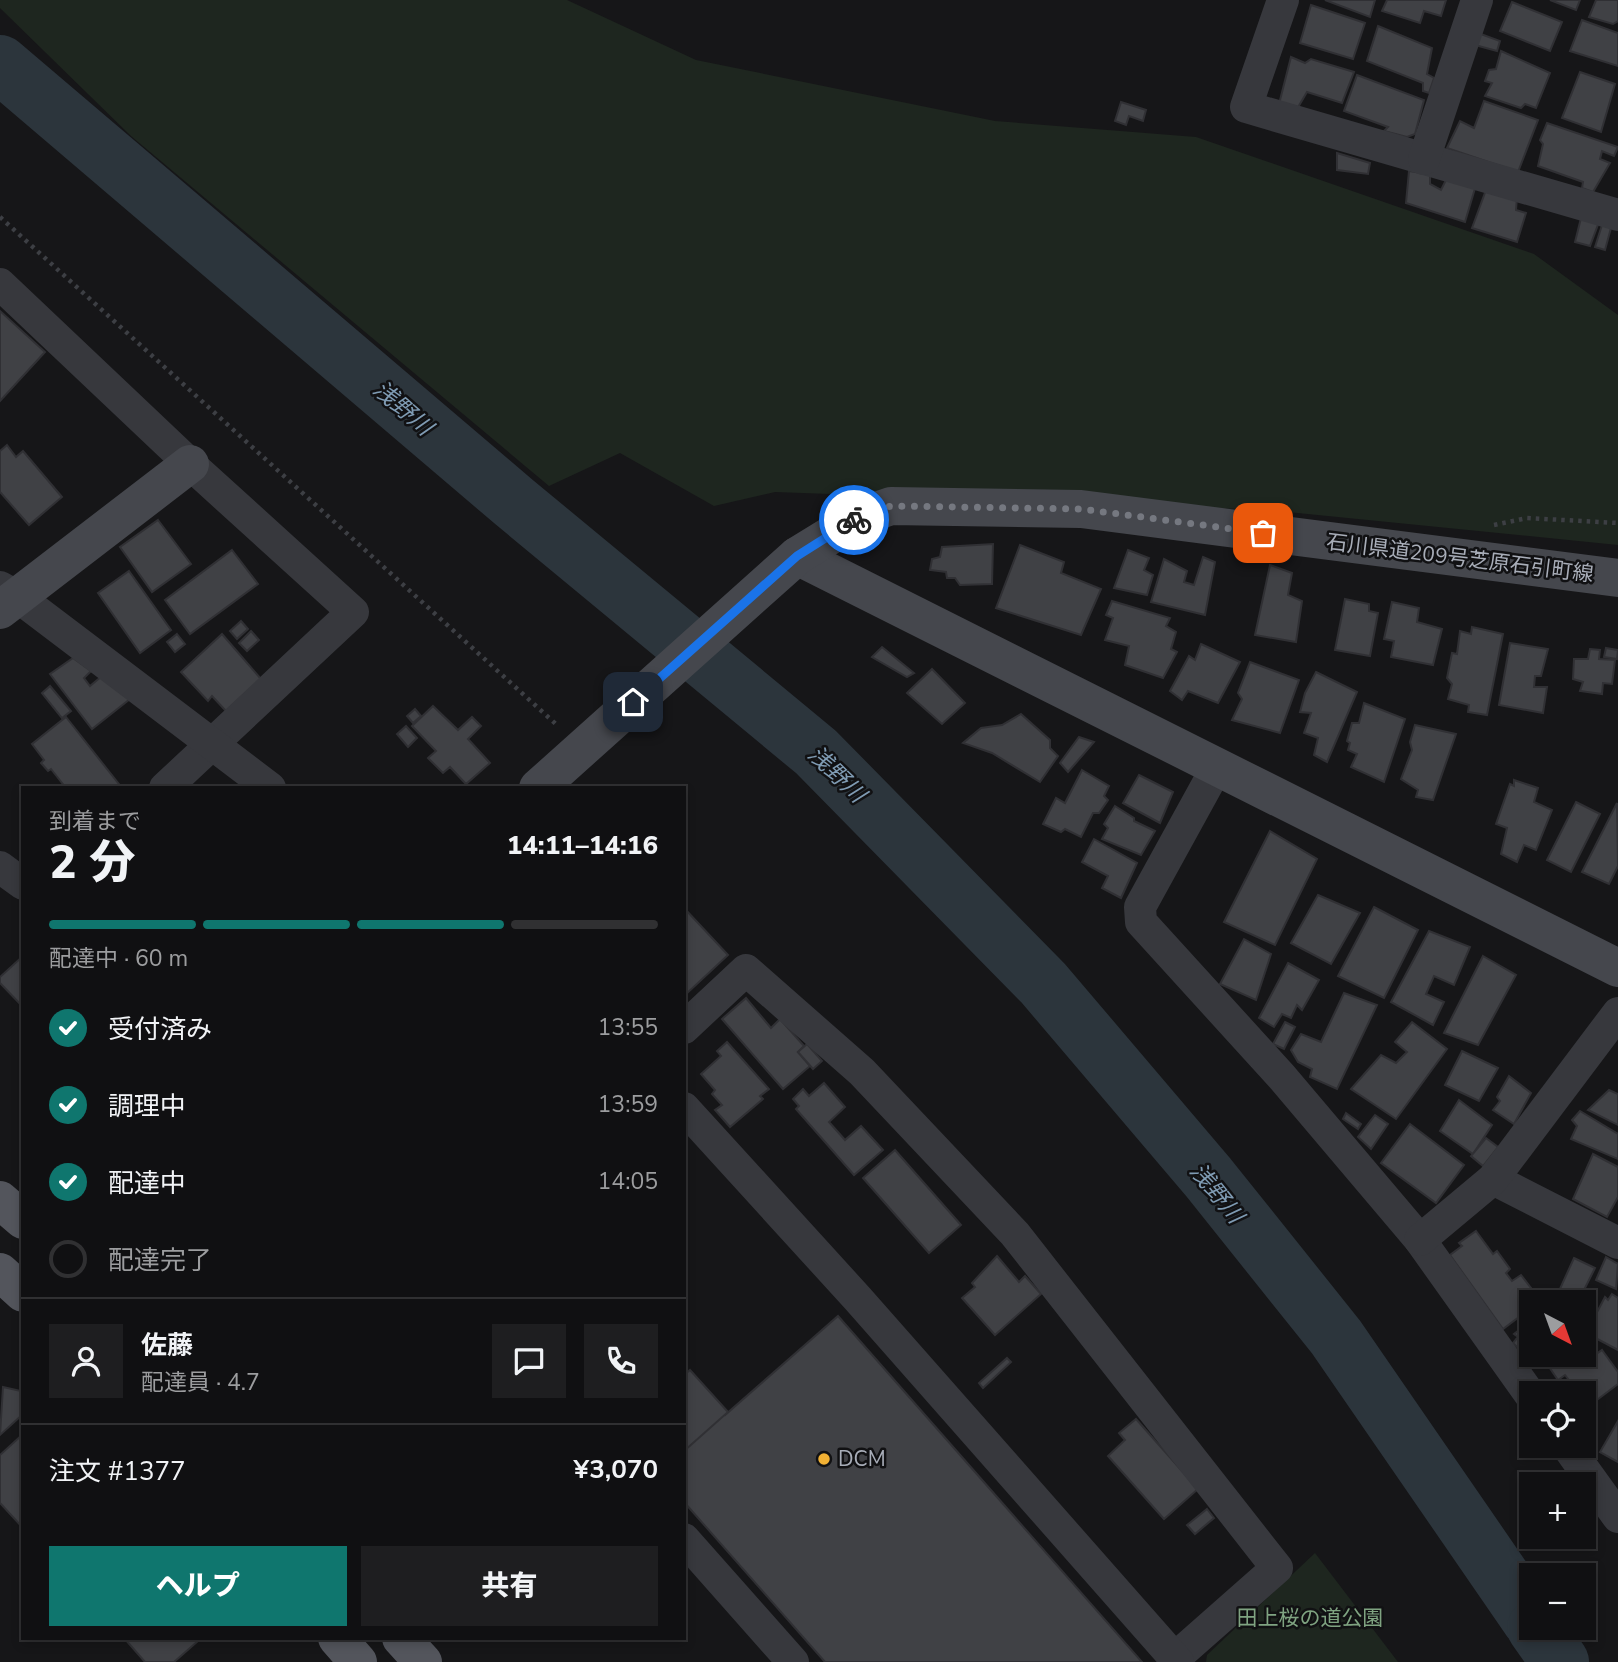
<!DOCTYPE html>
<html lang="ja">
<head>
<meta charset="utf-8">
<style>
  body { margin:0; font-family:"Nunito Sans","Noto Sans JP",sans-serif; background:#1e1e20; color:#f1f3f6; height:100vh; display:flex; flex-direction:column; font-size:26px; white-space:nowrap }
  * { box-sizing:border-box; margin:0 }
  p { font-size:23px; color:#9c9d9f }
  .icon { flex:none; width:38px; height:38px; fill:none; stroke:currentColor; stroke-width:2; stroke-linecap:round; stroke-linejoin:round }
  .map { position:relative; flex:1; overflow:hidden }
  .drawer { position:absolute; left:21px; top:786px; width:665px; height:854px; display:flex; flex-direction:column; background:#101012; border-radius:0px; box-shadow:0 4px 10px #0003,0 0 0 2px #303032 }
  .drawer>* { flex:none }
  .needle { width:46px; rotate:139deg }
  .buttons { position:absolute; left:1519px; top:1290px; display:grid; gap:14px }
  .buttons a { display:grid; place-items:center; width:77px; height:77px; border-radius:0px; background:#101012; box-shadow:0 4px 10px #0003,0 0 0 2px #303032; font-size:35px }
  .pin { position:absolute; display:grid; place-items:center; width:60px; height:60px; color:#fff; margin:-30px; border-radius:14px; box-shadow:0 4px 10px #0006 }
  .courier { position:absolute; display:grid; place-items:center; width:70px; height:70px; margin:-35px; border:5px solid #1a73e8; border-radius:50%; background:#fff; color:#222; box-shadow:0 2px 9px #0007 }
  .head em { font-style:normal; font-weight:800 }
  .head div { display:flex; flex-direction:column-reverse }
  .head { display:flex; align-items:center; justify-content:space-between; height:119px; padding:0 28px }
  h1 { font-size:46px; font-weight:800; line-height:52px }
  .bar { display:grid; grid-template-columns:repeat(4,1fr); gap:10px 7px; align-content:center; height:84px; padding:0 28px }
  .bar i { height:9px; border-radius:5px; background:#303032 }
  .bar .current { background:#0f766e }
  .bar p { grid-column:span 4 }
  .line { display:flex; align-items:center; gap:18px; padding:0 28px; border-top:2px solid #303032 }
  .line div { flex:1 }
  .round { display:grid; place-items:center; flex:none; width:74px; height:74px; border-radius:0px; background:#1e1e20 }
  ol { padding:0 28px; list-style:none }
  li { display:flex; align-items:center; gap:21px; height:77px }
  li p { margin-inline-start:auto }
  li .icon { padding:7px; border-radius:50%; background:#0f766e; color:#fff; stroke-width:4 }
  li:last-child { color:#9c9d9f }
  li i { width:38px; height:38px; border:4px solid #303032; border-radius:50% }
  .cta { display:flex; gap:14px; margin-top:auto; padding:14px 28px }
  .cta a { flex:1; height:80px; border-radius:0px; background:#0f766e; color:#fff; font-size:28px; font-weight:800; line-height:80px; text-align:center }
  .cta a+a { background:#1e1e20; color:#f1f3f6 }
  .map>svg:first-child { display:block }
  .green { fill:#1e261f }
  .lines { fill:none; stroke-linecap:round; stroke-linejoin:round }
  .river { stroke:#2c353c; stroke-width:58 }
  .building { fill:#404145; stroke:#303034; stroke-width:2 }
  .path { stroke:#3d3f44; stroke-width:4.5; stroke-dasharray:3.5 5; stroke-linecap:butt }
  .street { stroke:#37383d; stroke-width:32 }
  .secondary { stroke:#45474d; stroke-width:38 }
  .primary { stroke:#53555c; stroke-width:38 }
  .done { stroke:#757880; stroke-width:7; stroke-dasharray:0 12.6 }
  .route { stroke:#1a73e8; stroke-width:9 }
  .poi-dot { fill:#f2b134; stroke:#111113; stroke-width:2.5 }
  .labels { text-anchor:middle; stroke-width:5; stroke-linejoin:round; paint-order:stroke }
  .street-label { font-size:21px; fill:#a8adb8; stroke:#111113 }
  .poi-label { font-size:21px; fill:#a8adb8; stroke:#111113; text-anchor:start }
  .park-label { font-size:21px; fill:#7fa381; stroke:#111113 }
  .water-label { font-size:23px; font-style:italic; fill:#7f9bb3; stroke:#111113 }
</style>
</head>
<body>
<div class="map">
<svg width="1618" height="1662" viewBox="0 0 1618 1662">
  <rect width="100%" height="100%" fill="#161618"/>
  <g class="green">
    <polygon points="0,0 567,0 696,60 995,121 1196,137 1534,254 1618,315 1618,545 1268,510 775,492 714,506 620,453 549,486 131,136 0,8"/>
    <polygon points="1315,1553 1398,1662 1206,1662 1207,1655"/>
  </g>
  <g class="lines">
    <g class="river">
      <polyline points="0,64 514,502 816,752 1043,983 1208,1177 1336,1337 1531,1620"/>
      <polyline points="1536,1628 1560,1662"/>
    </g>
  </g>
  <g class="building">
    <polygon points="1325,0 1375,0 1370,17"/>
    <polygon points="1387,0 1446,0 1441,16 1424,11 1420,23 1382,11"/>
    <polygon points="1550,0 1580,0 1576,10"/>
    <polygon points="1596,0 1618,0 1618,21 1613,24 1589,17"/>
    <polygon points="1512,2 1562,22 1550,51 1500,31"/>
    <polygon points="1311,5 1365,23 1353,59 1300,43"/>
    <polygon points="1582,20 1618,33 1618,66 1570,51"/>
    <polygon points="1378,26 1432,48 1427,74 1434,78 1429,93 1423,91 1423,83 1367,61"/>
    <polygon points="1478,33 1500,41 1497,51 1475,45"/>
    <polygon points="1501,51 1550,73 1536,108 1525,104 1521,108 1485,96 1492,83 1485,81 1489,70 1496,69"/>
    <polygon points="1291,57 1305,63 1311,59 1354,72 1342,103 1307,92 1297,109 1279,104"/>
    <polygon points="1580,72 1615,84 1601,132 1562,118"/>
    <polygon points="1357,75 1424,100 1415,134 1407,137 1384,131 1388,127 1344,111"/>
    <polygon points="1484,101 1538,120 1518,172 1447,148 1460,121 1474,128"/>
    <polygon points="1121,102 1146,110 1143,121 1129,116 1126,125 1115,121"/>
    <polygon points="1547,123 1618,147 1614,156 1602,151 1600,159 1610,163 1593,192 1582,188 1583,182 1538,166 1543,144 1540,140"/>
    <polygon points="1337,153 1370,163 1368,174 1337,170"/>
    <polygon points="1409,171 1430,174 1430,184 1441,190 1447,178 1476,185 1465,222 1406,203"/>
    <polygon points="1486,190 1517,197 1516,210 1526,213 1517,242 1472,228"/>
    <polygon points="1581,218 1599,222 1590,246 1575,242"/>
    <polygon points="1602,225 1611,228 1605,250 1595,247"/>
    <polygon points="0,311 45,352 0,401"/>
    <polygon points="7,445 16,457 23,451 62,497 29,525 0,492 0,451"/>
    <polygon points="158,520 191,564 152,592 120,547"/>
    <polygon points="993,544 992,584 960,585 955,578 947,578 946,572 930,570 932,559 940,557 942,547"/>
    <polygon points="1020,545 1064,562 1061,573 1101,589 1081,635 996,608"/>
    <polygon points="232,550 258,584 190,634 165,600"/>
    <polygon points="1128,550 1149,558 1144,570 1153,575 1147,595 1114,588"/>
    <polygon points="1203,557 1215,562 1205,615 1151,602 1164,559 1187,571 1184,582 1194,585"/>
    <polygon points="1270,565 1292,573 1288,595 1302,601 1296,642 1255,635"/>
    <polygon points="129,571 171,630 140,653 98,593"/>
    <polygon points="1345,599 1369,604 1369,611 1378,613 1370,656 1335,650"/>
    <polygon points="1112,601 1170,618 1166,626 1176,632 1171,649 1177,652 1163,678 1125,665 1129,646 1105,640 1113,618 1106,615"/>
    <polygon points="1392,602 1419,608 1417,622 1442,629 1433,665 1391,657 1394,641 1384,639"/>
    <polygon points="241,621 248,629 237,639 230,631"/>
    <polygon points="1472,627 1503,634 1487,715 1468,712 1469,705 1448,699 1452,684 1447,678 1452,653 1457,654 1460,631 1471,634"/>
    <polygon points="251,631 259,640 247,651 239,643"/>
    <polygon points="177,634 185,644 175,652 167,642"/>
    <polygon points="222,634 261,679 226,711 212,696 208,701 181,672"/>
    <polygon points="1510,643 1548,649 1541,676 1535,676 1534,687 1547,687 1543,713 1499,705"/>
    <polygon points="1201,644 1240,662 1218,703 1188,691 1182,700 1170,691 1189,656 1195,660"/>
    <polygon points="882,647 914,673 907,677 872,657"/>
    <polygon points="1606,648 1618,650 1617,659 1604,657"/>
    <polygon points="1590,649 1600,650 1599,659 1615,660 1612,684 1603,683 1602,694 1580,691 1583,682 1573,679 1574,659 1588,659"/>
    <polygon points="73,658 91,671 84,678 90,686 102,676 130,699 92,729 50,674"/>
    <polygon points="1250,662 1299,680 1280,733 1232,720 1242,699 1238,693"/>
    <polygon points="932,669 965,703 942,724 907,693"/>
    <polygon points="1316,672 1357,692 1327,762 1314,755 1318,738 1304,733 1311,713 1300,712 1305,693"/>
    <polygon points="50,686 71,711 62,718 42,693"/>
    <polygon points="1364,703 1405,719 1384,782 1351,767 1357,754 1348,750 1350,743 1347,741 1352,723 1359,723"/>
    <polygon points="433,706 458,730 472,717 481,726 468,739 490,763 466,784 450,767 443,773 428,758 436,751 412,726"/>
    <polygon points="415,709 421,716 413,723 407,716"/>
    <polygon points="1021,714 1050,740 1050,748 1058,756 1040,782 992,753 963,743 981,728 1002,725"/>
    <polygon points="66,717 122,788 66,788 51,769 48,771 41,763 44,760 32,744"/>
    <polygon points="1415,725 1456,734 1433,800 1416,797 1418,790 1401,779 1412,750 1410,742"/>
    <polygon points="406,726 417,738 408,747 397,734"/>
    <polygon points="1079,737 1094,742 1068,772 1060,763"/>
    <polygon points="1082,770 1109,786 1104,796 1108,800 1099,813 1093,813 1081,837 1065,829 1061,832 1043,824 1056,798 1065,803"/>
    <polygon points="1139,775 1173,792 1160,823 1123,803"/>
    <polygon points="1514,780 1538,788 1534,802 1552,810 1536,850 1524,845 1517,862 1501,854 1507,828 1496,824 1510,784 1514,786"/>
    <polygon points="1576,802 1600,814 1571,872 1547,860"/>
    <polygon points="1617,803 1618,866 1609,884 1582,872"/>
    <polygon points="1115,806 1134,818 1134,821 1155,831 1141,855 1102,839 1108,828 1104,824"/>
    <polygon points="1270,831 1317,859 1275,945 1224,922"/>
    <polygon points="1094,839 1137,863 1121,898 1102,888 1108,876 1082,862"/>
    <polygon points="1318,895 1360,913 1331,964 1291,943"/>
    <polygon points="1374,907 1418,930 1384,998 1338,976"/>
    <polygon points="684,908 728,955 684,996"/>
    <polygon points="1429,931 1470,947 1454,985 1434,976 1426,994 1444,1002 1433,1025 1391,1002"/>
    <polygon points="1244,939 1271,954 1256,1000 1220,984"/>
    <polygon points="23,956 23,1007 0,983 0,977"/>
    <polygon points="1483,956 1516,975 1478,1045 1444,1033"/>
    <polygon points="1288,963 1319,980 1302,1010 1297,1005 1291,1018 1282,1014 1274,1027 1259,1018"/>
    <polygon points="1344,993 1377,1005 1337,1089 1310,1077 1312,1069 1298,1062 1291,1050 1301,1034 1321,1042"/>
    <polygon points="746,998 771,1028 780,1019 804,1046 798,1052 810,1066 783,1089 722,1019"/>
    <polygon points="1285,1022 1295,1027 1284,1049 1273,1044"/>
    <polygon points="1412,1022 1447,1049 1396,1119 1351,1089 1381,1055 1396,1063 1407,1052 1395,1042"/>
    <polygon points="727,1042 769,1089 760,1096 763,1099 730,1127 715,1110 722,1105 712,1094 715,1090 701,1074 721,1056 717,1051"/>
    <polygon points="807,1044 822,1061 813,1069 798,1052"/>
    <polygon points="1462,1051 1498,1068 1479,1101 1445,1085"/>
    <polygon points="1509,1076 1531,1093 1514,1124 1493,1110 1500,1101 1497,1097"/>
    <polygon points="824,1083 845,1107 829,1122 845,1140 861,1126 883,1150 854,1175 796,1109 799,1106 793,1099 803,1089 809,1096"/>
    <polygon points="1609,1090 1618,1094 1618,1125 1588,1110"/>
    <polygon points="1459,1100 1492,1125 1473,1154 1440,1131"/>
    <polygon points="1580,1111 1618,1134 1618,1159 1571,1139 1577,1126 1572,1120"/>
    <polygon points="1346,1113 1361,1124 1358,1129 1343,1119"/>
    <polygon points="1375,1115 1388,1124 1371,1149 1358,1137"/>
    <polygon points="1410,1124 1464,1165 1436,1203 1381,1163"/>
    <polygon points="1486,1138 1498,1147 1483,1166 1471,1156"/>
    <polygon points="895,1150 961,1225 929,1253 863,1178"/>
    <polygon points="1593,1154 1618,1167 1618,1197 1607,1217 1573,1199"/>
    <polygon points="1476,1231 1493,1254 1497,1251 1510,1269 1506,1273 1512,1281 1521,1275 1541,1301 1531,1302 1531,1308 1503,1329 1450,1255 1462,1246 1459,1243"/>
    <polygon points="997,1256 1019,1282 1025,1276 1041,1294 995,1335 962,1298 975,1287 972,1283"/>
    <polygon points="1606,1257 1618,1264 1616,1289 1596,1280"/>
    <polygon points="1574,1258 1595,1268 1578,1302 1554,1302"/>
    <polygon points="1612,1294 1618,1298 1618,1350 1586,1333 1605,1297 1608,1300"/>
    <polygon points="838,1316 1142,1662 825,1662 684,1502 684,1372 725,1415"/>
    <polygon points="1531,1321 1531,1354 1527,1357 1513,1343 1518,1337 1514,1334"/>
    <polygon points="1602,1350 1618,1372 1618,1384 1589,1406 1584,1393 1579,1393 1565,1375 1558,1380 1547,1364 1558,1354 1584,1354 1584,1351 1589,1359"/>
    <polygon points="1007,1358 1011,1362 983,1388 979,1383"/>
    <polygon points="690,1370 728,1412 684,1451 684,1375"/>
    <polygon points="3,1387 21,1391 23,1414 0,1435"/>
    <polygon points="1136,1419 1198,1489 1164,1519 1108,1456 1125,1440 1119,1433"/>
    <polygon points="1618,1421 1618,1462 1600,1452"/>
    <polygon points="23,1434 23,1528 0,1503 0,1455"/>
    <polygon points="1207,1509 1214,1518 1195,1534 1187,1525"/>
    <polygon points="124,1638 195,1638 198,1641 174,1662 145,1662"/>
  </g>
  <g class="lines">
    <g class="path">
      <polyline points="0,217 558,726"/>
      <polyline points="1494,525 1527,518 1618,523"/>
    </g>
    <g class="street">
      <polyline points="1283,0 1246,107 1618,215"/>
      <polyline points="1424,159 1477,0"/>
      <polyline points="0,284 190,464 353,612 165,788"/>
      <polyline points="0,587 18,597 270,788"/>
      <polyline points="1217,767 1140,907 1141,922 1282,1077 1420,1240 1531,1396"/>
      <polyline points="0,867 23,884"/>
      <polyline points="684,1028 746,970 862,1072 1015,1234 1277,1568 1175,1658"/>
      <polyline points="684,1108 858,1299 1178,1662"/>
      <polyline points="1493,1179 1618,1243"/>
      <polyline points="1420,1240 1493,1179 1618,1013"/>
      <polyline points="1567,1446 1618,1517"/>
      <polyline points="684,1539 793,1662"/>
    </g>
    <g class="secondary">
      <polyline points="797,556 1618,968"/>
      <polyline points="0,610 190,464"/>
      <polyline points="538,788 797,556 862,516 891,506 1081,509 1618,578"/>
    </g>
    <g class="primary">
      <polyline points="0,1200 23,1220"/>
      <polyline points="0,1272 23,1293"/>
      <polyline points="337,1638 358,1662"/>
      <polyline points="401,1638 423,1662"/>
    </g>
  </g>
  <g class="lines">
    <polyline class="done" points="854,520 891,506 1081,509 1263,533"/>
    <polyline class="route" points="633,702 797,556 854,520"/>
  </g>
  <circle class="poi-dot" cx="824" cy="1459" r="7"/>
  <g class="labels">
    <g class="street-label">
      <text transform="translate(1460 558) rotate(7)" y="7">石川県道209号芝原石引町線</text>
    </g>
    <g class="poi-label">
      <text x="838" y="1466">DCM</text>
    </g>
    <g class="park-label">
      <text x="1310" y="1625">田上桜の道公園</text>
    </g>
    <g class="water-label">
      <text transform="translate(403 408) rotate(41)" y="8">浅野川</text>
      <text transform="translate(837 774) rotate(44)" y="8">浅野川</text>
      <text transform="translate(1217 1193) rotate(51)" y="8">浅野川</text>
    </g>
  </g>
</svg>
<div class="buttons">
<a><svg class="needle" viewBox="-14 -14 28 28"><path d="M0-13l5 13h-10z" fill="#e53935"/><path d="M0 13l5-13h-10z" fill="#9c9d9f"/></svg></a>
<a><svg class="icon" aria-label="locate" viewBox="0 0 24 24"><circle cx="12" cy="12" r="6"/><path d="M12 2v4M12 18v4M2 12h4M18 12h4"/></svg></a>
<a>+</a>
<a>−</a>
</div>
<div class="pin" style="left:1263px;top:533px;background:#ea580c"><svg class="icon" aria-label="bag" viewBox="0 0 24 24"><path d="M5 8h14l-1 12H6zM9 8a3 3 0 0 1 6 0"/></svg></div>
<div class="pin" style="left:633px;top:702px;background:#1f2937"><svg class="icon" aria-label="home" viewBox="0 0 24 24"><path d="M3 11l9-7 9 7M6 9v11h12V9"/></svg></div>
<div class="courier" style="left:854px;top:520px"><svg class="icon" aria-label="bike" viewBox="0 0 24 24"><circle cx="6" cy="16" r="4"/><circle cx="18" cy="16" r="4"/><path d="M6 16l4-8h5l3 8M10 8l3 8H6M13 5h3"/></svg></div>
<section class="drawer">
<div class="head"><div><h1>2 分</h1><p>到着まで</p></div><em>14:11–14:16</em></div>
<div class="bar"><i class="current"></i><i class="current"></i><i class="current"></i><i></i><p>配達中 · 60 m</p></div>
<ol>
<li><svg class="icon" aria-label="check" viewBox="0 0 24 24"><path d="M5 12l5 5 9-10"/></svg>受付済み<p>13:55</p></li>
<li><svg class="icon" aria-label="check" viewBox="0 0 24 24"><path d="M5 12l5 5 9-10"/></svg>調理中<p>13:59</p></li>
<li><svg class="icon" aria-label="check" viewBox="0 0 24 24"><path d="M5 12l5 5 9-10"/></svg>配達中<p>14:05</p></li>
<li><i></i>配達完了</li>
</ol>
<div class="line" style="height:126px"><a class="round"><svg class="icon" aria-label="person" viewBox="0 0 24 24"><circle cx="12" cy="8" r="4"/><path d="M4 21q1-7 8-7t8 7"/></svg></a><div><b>佐藤</b><p>配達員 · 4.7</p></div><a class="round"><svg class="icon" aria-label="chat" viewBox="0 0 24 24"><path d="M4 5h16v11H9l-5 4z"/></svg></a><a class="round"><svg class="icon" aria-label="phone" viewBox="0 0 24 24"><path d="M5 4h4l2 5-3 2q2 4 5 5l2-3 5 2v4C11 20 4 13 5 4z"/></svg></a></div>
<div class="line" style="height:91px"><div>注文 #1377</div><b>¥3,070</b></div>
<div class="cta"><a>ヘルプ</a><a>共有</a></div>
</section>
</div>
</body>
</html>
